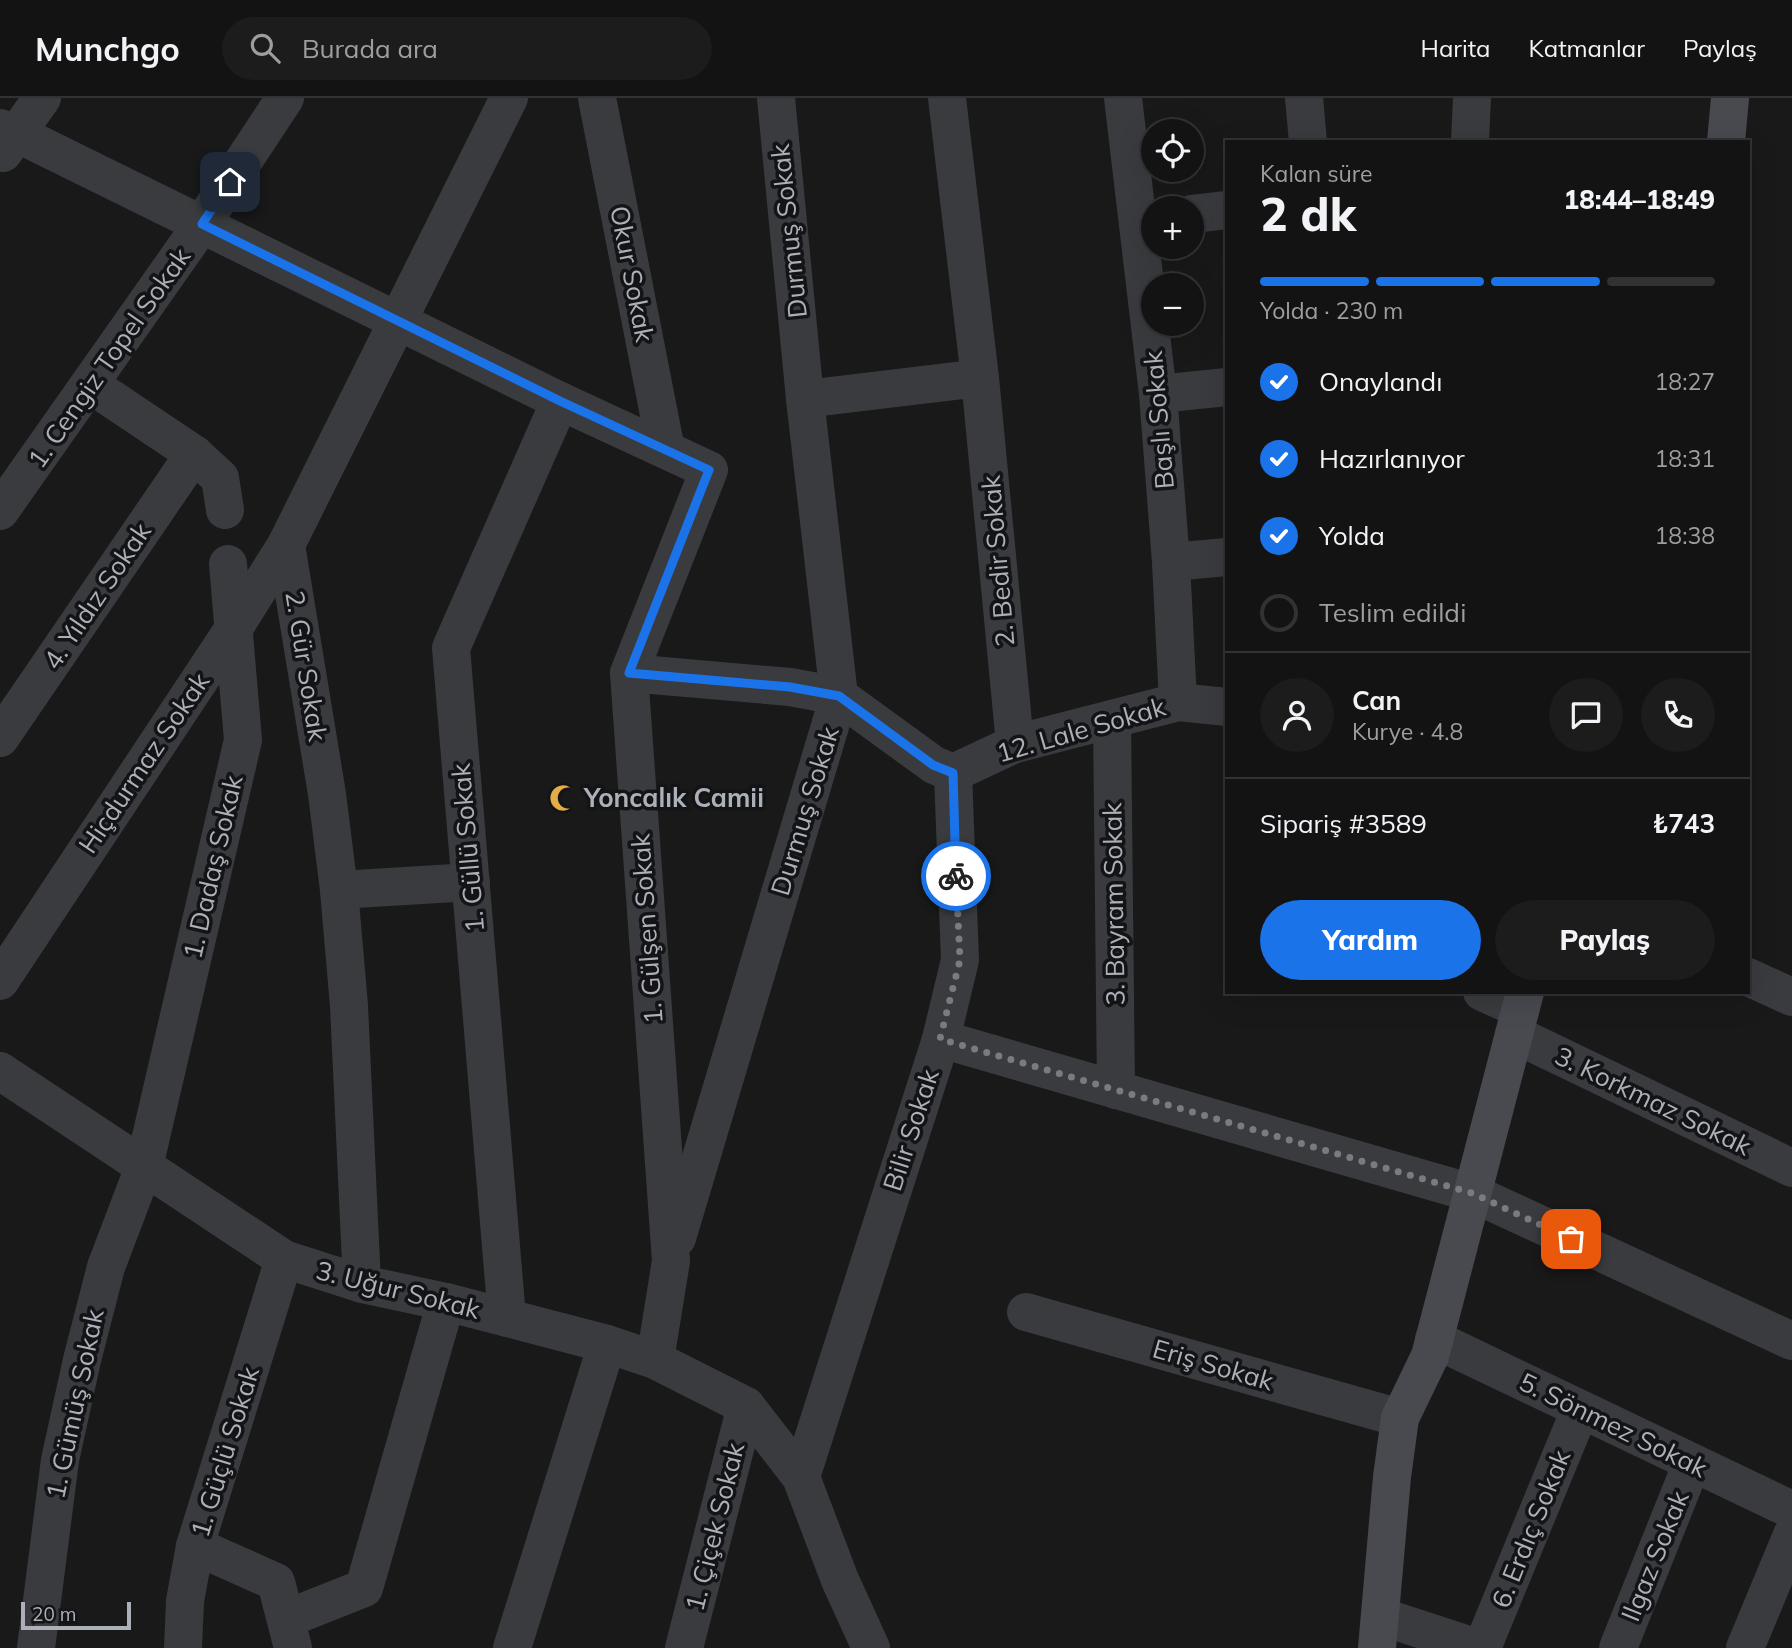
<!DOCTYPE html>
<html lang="tr">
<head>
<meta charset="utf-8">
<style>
  body { margin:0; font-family:Mulish,sans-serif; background:#1c1c1d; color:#f1f3f6; height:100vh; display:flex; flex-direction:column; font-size:26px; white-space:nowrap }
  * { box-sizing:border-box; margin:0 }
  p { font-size:23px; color:#9d9ea0 }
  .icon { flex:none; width:38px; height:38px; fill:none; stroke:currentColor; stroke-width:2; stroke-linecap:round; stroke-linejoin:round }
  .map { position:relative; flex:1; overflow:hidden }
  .side { position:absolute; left:1225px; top:42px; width:525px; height:854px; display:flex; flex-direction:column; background:#131314; border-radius:0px; box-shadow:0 7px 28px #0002,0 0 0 2px #323234 }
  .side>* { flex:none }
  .fabs { position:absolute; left:1141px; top:21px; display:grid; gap:14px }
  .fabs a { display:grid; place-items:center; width:63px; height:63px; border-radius:50%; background:#131314; box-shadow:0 7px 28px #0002,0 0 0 2px #323234; font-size:35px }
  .scale { position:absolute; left:21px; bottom:18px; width:110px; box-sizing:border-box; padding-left:7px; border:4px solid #acb0b9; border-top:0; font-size:19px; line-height:24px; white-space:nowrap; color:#acb0b9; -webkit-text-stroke:5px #141416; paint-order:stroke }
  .pin { position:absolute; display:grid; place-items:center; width:60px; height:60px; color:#fff; margin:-30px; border-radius:14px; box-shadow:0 4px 10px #0006 }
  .courier { position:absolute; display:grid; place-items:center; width:70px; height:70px; margin:-35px; border:5px solid #1a73e8; border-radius:50%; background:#fff; color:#222; box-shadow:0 2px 9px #0007 }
  .head em { font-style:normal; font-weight:800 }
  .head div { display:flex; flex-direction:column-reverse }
  .head { display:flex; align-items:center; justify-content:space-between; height:119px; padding:0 35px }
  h1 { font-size:46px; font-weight:800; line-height:52px }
  .bar { display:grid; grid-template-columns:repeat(4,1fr); gap:10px 7px; align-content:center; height:84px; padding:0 35px }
  .bar i { height:9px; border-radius:5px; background:#323234 }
  .bar .active { background:#1a73e8 }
  .bar p { grid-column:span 4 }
  .line { display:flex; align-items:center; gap:18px; padding:0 35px; border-top:2px solid #323234 }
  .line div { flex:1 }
  .round { display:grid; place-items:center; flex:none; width:74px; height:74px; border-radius:37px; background:#1c1c1d }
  ol { padding:0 35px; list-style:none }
  li { display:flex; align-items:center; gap:21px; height:77px }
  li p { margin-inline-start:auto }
  li .icon { padding:7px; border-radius:50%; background:#1a73e8; color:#fff; stroke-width:4 }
  li:last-child { color:#9d9ea0 }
  li i { width:38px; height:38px; border:4px solid #323234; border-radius:50% }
  .cta { display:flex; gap:14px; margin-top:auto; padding:14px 35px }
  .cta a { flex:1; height:80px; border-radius:42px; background:#1a73e8; color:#fff; font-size:28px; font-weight:800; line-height:80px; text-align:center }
  .cta a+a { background:#1c1c1d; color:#f1f3f6 }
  header { display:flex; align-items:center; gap:42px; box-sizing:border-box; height:98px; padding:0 35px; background:#131314; border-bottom:2px solid #323234 }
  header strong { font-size:33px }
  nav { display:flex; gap:38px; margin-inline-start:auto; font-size:24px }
  .search { width:490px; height:63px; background:#1c1c1d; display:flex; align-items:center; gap:18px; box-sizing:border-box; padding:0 24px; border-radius:38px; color:#9d9ea0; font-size:26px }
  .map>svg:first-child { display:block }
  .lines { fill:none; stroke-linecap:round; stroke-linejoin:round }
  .minor { stroke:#3a3b3f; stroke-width:38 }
  .tertiary { stroke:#3a3b3f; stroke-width:38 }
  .secondary { stroke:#484a4f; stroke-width:38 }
  .done { stroke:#797b81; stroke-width:7; stroke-dasharray:0 12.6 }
  .route { stroke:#1a73e8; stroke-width:9 }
  .labels { text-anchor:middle; stroke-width:7; stroke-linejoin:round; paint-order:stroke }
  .street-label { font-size:26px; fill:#acb0b9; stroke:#141416 }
  .poi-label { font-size:26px; font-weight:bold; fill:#acb0b9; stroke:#141416; text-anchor:start }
</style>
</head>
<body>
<header>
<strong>Munchgo</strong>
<div class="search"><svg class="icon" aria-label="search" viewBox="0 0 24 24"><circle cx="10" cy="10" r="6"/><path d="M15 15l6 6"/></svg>Burada ara</div>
<nav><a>Harita</a><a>Katmanlar</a><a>Paylaş</a></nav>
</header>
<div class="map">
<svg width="1792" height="1550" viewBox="0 0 1792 1550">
  <rect width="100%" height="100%" fill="#19191a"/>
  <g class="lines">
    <g class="minor">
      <polyline points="597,0 666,352"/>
      <polyline points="947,0 980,280 1015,646"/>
      <polyline points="1123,0 1158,296 1171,464 1178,604"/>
      <polyline points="1304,0 1308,44"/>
      <polyline points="0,30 18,36 560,303 709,372 629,575 671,1163 655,1262"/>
      <polyline points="1470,44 1472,0"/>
      <polyline points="3,55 42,0"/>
      <polyline points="1192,116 1227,112"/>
      <polyline points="91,287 194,356 220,380 225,412"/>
      <polyline points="1158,296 1227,289"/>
      <polyline points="805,301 980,280"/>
      <polyline points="1171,464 1227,459"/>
      <polyline points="629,575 790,589 839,598 934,667 953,675 1015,646 1178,604 1227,609"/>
      <polyline points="1112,621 1116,992"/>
      <polyline points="0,640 194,356"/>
      <polyline points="339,792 471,784"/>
      <polyline points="1748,879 1792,899"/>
      <polyline points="0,883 234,530 286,447"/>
      <polyline points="1482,894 1520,911"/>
      <polyline points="1514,936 1792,1070"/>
      <polyline points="941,941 1472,1095 1792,1243"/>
      <polyline points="0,973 284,1161 362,1186 446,1204 607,1246 655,1262 746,1308 801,1379 840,1482 871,1550"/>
      <polyline points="677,1140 839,598 805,301 776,0"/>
      <polyline points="362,1186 349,908 339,792 327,696 286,447 509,0"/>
      <polyline points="1026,1214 1400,1320"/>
      <polyline points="507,1220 451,550 560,303"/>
      <polyline points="1434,1241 1792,1412"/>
      <polyline points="801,1379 941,941 960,862 953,675"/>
      <polyline points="195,1448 276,1484 293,1550"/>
      <polyline points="1380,1518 1478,1550"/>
      <polyline points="286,1521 364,1490 446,1204"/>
      <polyline points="36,1550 60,1362 82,1262 106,1169 144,1069 243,642 228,466"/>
      <polyline points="183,1550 185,1503 195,1448 284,1161"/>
      <polyline points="512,1550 607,1246"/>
      <polyline points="684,1550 746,1308"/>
      <polyline points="1482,1550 1580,1312"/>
      <polyline points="1618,1550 1692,1365"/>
      <polyline points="1745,1550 1792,1437"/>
    </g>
    <polyline class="tertiary" points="0,413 202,126 285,0"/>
    <g class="secondary">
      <polyline points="1726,44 1730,0"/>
      <polyline points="1377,1550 1392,1379 1400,1320 1430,1258 1525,894"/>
    </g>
  </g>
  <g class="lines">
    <polyline class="done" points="956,778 960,862 940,941 1472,1095 1571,1141"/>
    <polyline class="route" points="230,84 202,126 560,303 709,372 629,575 790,589 839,598 933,667 953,675 956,778"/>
  </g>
  <defs>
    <symbol id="mosque-bare" viewBox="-9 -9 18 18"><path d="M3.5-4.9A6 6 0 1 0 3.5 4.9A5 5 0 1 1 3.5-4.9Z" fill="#e5ad46" stroke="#141416" stroke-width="2.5" paint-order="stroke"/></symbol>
  </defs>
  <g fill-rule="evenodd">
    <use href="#mosque-bare" x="544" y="681" width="38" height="38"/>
  </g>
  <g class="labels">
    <g class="street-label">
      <text transform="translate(789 133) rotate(-96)" y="9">Durmuş Sokak</text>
      <text transform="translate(632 176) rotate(79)" y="9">Okur Sokak</text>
      <text transform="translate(109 260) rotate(-55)" y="9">1. Cengiz Topel Sokak</text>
      <text transform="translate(1159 322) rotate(-95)" y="9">Başlı Sokak</text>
      <text transform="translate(998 463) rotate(-95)" y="9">2. Bedir Sokak</text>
      <text transform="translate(97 498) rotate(-56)" y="9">4. Yıldız Sokak</text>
      <text transform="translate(306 568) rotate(81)" y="9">2. Gür Sokak</text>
      <text transform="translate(1081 632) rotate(-16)" y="9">12. Lale Sokak</text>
      <text transform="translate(144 665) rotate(-56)" y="9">Hiçdurmaz Sokak</text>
      <text transform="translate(805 713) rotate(-73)" y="9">Durmuş Sokak</text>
      <text transform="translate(468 750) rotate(-95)" y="9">1. Güllü Sokak</text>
      <text transform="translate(213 769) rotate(-77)" y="9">1. Dadaş Sokak</text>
      <text transform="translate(1114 806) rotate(-91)" y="9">3. Bayram Sokak</text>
      <text transform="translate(647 831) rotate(-94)" y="9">1. Gülşen Sokak</text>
      <text transform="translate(1653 1003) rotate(26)" y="9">3. Korkmaz Sokak</text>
      <text transform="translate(911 1032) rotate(-72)" y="9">Bilir Sokak</text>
      <text transform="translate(398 1192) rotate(14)" y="9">3. Uğur Sokak</text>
      <text transform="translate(1213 1267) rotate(16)" y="9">Eriş Sokak</text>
      <text transform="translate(75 1306) rotate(-78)" y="9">1. Gümüş Sokak</text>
      <text transform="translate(1613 1327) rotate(26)" y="9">5. Sönmez Sokak</text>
      <text transform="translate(225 1354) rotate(-73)" y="9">1. Güçlü Sokak</text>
      <text transform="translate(715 1429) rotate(-76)" y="9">1. Çiçek Sokak</text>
      <text transform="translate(1531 1431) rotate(-68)" y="9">6. Erdıç Sokak</text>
      <text transform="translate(1655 1458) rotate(-68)" y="9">Ilgaz Sokak</text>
    </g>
    <g class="poi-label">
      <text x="584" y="709">Yoncalık Camii</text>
    </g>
  </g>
</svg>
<div class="fabs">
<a><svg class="icon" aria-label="locate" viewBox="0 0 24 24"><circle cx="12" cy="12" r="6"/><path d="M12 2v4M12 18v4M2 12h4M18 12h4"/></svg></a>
<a>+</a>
<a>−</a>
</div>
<div class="scale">20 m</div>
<div class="pin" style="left:1571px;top:1141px;background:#ea580c"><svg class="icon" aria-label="bag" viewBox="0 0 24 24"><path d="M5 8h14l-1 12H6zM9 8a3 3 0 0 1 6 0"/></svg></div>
<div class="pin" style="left:230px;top:84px;background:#1f2937"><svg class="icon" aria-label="home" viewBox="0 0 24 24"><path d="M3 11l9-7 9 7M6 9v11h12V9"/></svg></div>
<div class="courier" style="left:956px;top:778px"><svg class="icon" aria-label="bike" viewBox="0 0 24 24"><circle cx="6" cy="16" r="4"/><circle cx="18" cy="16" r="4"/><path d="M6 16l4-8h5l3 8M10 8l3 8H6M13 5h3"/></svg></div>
<section class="side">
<div class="head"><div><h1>2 dk</h1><p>Kalan süre</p></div><em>18:44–18:49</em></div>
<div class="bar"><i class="active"></i><i class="active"></i><i class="active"></i><i></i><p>Yolda · 230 m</p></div>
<ol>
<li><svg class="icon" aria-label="check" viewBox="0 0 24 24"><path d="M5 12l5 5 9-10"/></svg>Onaylandı<p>18:27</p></li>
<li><svg class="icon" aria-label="check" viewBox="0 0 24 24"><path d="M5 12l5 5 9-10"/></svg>Hazırlanıyor<p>18:31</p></li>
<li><svg class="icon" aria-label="check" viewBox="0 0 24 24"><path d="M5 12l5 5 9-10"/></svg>Yolda<p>18:38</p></li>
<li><i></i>Teslim edildi</li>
</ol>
<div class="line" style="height:126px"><a class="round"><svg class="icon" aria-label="person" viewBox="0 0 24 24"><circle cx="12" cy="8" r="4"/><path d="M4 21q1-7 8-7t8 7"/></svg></a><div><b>Can</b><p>Kurye · 4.8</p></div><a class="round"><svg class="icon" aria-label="chat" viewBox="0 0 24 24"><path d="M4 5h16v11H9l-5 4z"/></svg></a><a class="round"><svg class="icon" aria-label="phone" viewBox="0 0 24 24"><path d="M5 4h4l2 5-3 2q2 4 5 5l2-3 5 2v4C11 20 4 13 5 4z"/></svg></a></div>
<div class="line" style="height:91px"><div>Sipariş #3589</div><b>₺743</b></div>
<div class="cta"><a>Yardım</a><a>Paylaş</a></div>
</section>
</div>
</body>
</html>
